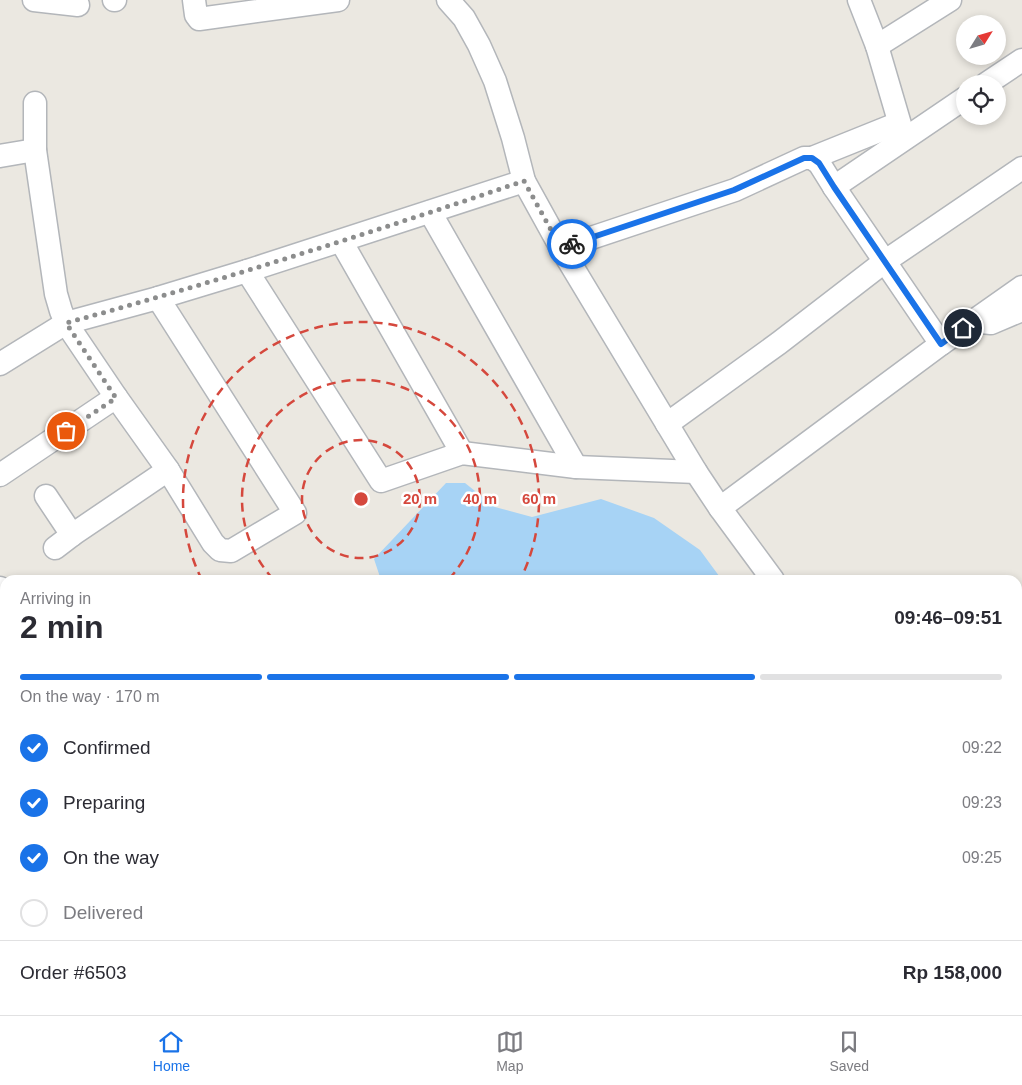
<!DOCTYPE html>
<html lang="en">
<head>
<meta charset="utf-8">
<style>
  body { margin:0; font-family:Arial,sans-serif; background:#f7f7f7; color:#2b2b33; height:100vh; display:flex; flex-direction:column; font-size:19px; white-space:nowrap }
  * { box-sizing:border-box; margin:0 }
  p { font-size:16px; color:#7c7c81 }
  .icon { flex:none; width:28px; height:28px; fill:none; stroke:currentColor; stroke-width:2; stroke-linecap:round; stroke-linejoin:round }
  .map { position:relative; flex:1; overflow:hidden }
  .side { position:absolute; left:0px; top:575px; width:1022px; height:440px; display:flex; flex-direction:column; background:#fff; border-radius:15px 15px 0 0; box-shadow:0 2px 8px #0003 }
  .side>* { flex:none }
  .needle { width:32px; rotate:53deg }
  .controls { position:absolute; left:956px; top:15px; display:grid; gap:10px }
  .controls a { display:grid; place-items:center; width:50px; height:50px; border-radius:50%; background:#fff; box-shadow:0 2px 8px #0003; font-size:25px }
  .pin { position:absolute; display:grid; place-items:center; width:42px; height:42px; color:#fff; margin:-21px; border:2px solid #fff; border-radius:50%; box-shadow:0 1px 5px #0007 }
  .courier { position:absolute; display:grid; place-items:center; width:50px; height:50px; margin:-25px; border:4px solid #1a73e8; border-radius:50%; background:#fff; color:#222; box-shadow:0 1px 6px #0007 }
  .head em { font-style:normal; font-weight:800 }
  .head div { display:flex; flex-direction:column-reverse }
  .head { display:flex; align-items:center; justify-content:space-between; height:85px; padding:0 20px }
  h1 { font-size:32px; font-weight:800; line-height:38px }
  .bar { display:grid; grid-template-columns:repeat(4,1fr); gap:8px 5px; align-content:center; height:60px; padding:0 20px }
  .bar i { height:6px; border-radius:4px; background:#e1e1e2 }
  .bar .current { background:#1a73e8 }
  .bar p { grid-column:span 4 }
  .line { display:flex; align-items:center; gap:12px; padding:0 20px; border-top:1px solid #e1e1e2 }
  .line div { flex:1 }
  ol { padding:0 20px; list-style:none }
  li { display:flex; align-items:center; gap:15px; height:55px }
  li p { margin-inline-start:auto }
  li .icon { padding:5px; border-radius:50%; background:#1a73e8; color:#fff; stroke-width:4 }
  li:last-child { color:#7c7c81 }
  li i { width:28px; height:28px; border:2px solid #e1e1e2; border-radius:50% }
  .dock { display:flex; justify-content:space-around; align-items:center; height:70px; border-top:1px solid #e1e1e2; background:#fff; font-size:14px; color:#7c7c81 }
  .dock a { display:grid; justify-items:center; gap:2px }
  .dock .current { color:#1a73e8 }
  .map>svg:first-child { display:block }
  .water { fill:#a7d3f5 }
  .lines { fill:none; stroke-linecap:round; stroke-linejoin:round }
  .minor-casing { stroke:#b3b6ba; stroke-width:25 }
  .minor { stroke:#fff; stroke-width:22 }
  .done { stroke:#8c8d8d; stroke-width:5; stroke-dasharray:0 9 }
  .route { stroke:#1a73e8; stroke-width:6 }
  .ring { fill:none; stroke:#d5483d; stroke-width:2.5; stroke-dasharray:9 6 }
  .centre { fill:#d5483d; stroke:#fff; stroke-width:2.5 }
  .ring-label { font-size:15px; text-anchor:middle; font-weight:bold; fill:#d5483d; stroke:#fff; stroke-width:5; stroke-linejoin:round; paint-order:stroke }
</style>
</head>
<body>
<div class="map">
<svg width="1022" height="1015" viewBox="0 0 1022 1015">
  <rect width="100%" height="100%" fill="#ebe8e1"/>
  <g class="water">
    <polygon points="446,483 465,483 495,507 532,517 601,499 654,518 700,550 722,580 381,580 374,559"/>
    <polygon points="1022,741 1022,1015 986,1015 993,1010 1018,1010 1018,753"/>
  </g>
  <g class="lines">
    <defs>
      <g id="minor">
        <polyline points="34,0 78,5"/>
        <polyline points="114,0 115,0"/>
        <polyline points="194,0 196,15 199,19 338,0"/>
        <polyline points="448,0 464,18 479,45 495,81 513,138 524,181 561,248 696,472 720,508 773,580"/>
        <polyline points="859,0 877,46 904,138"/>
        <polyline points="877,46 950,0"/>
        <polyline points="986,84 1022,60"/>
        <polyline points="35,103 35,150 56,294 61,311 66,323 116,397 168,470 213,543 220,550 231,551 295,513 158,298"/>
        <polyline points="0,156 35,150"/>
        <polyline points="812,158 899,123"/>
        <polyline points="834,187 965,98"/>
        <polyline points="430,212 576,467"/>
        <polyline points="341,241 462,453"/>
        <polyline points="561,248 735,190 804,158 812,158 819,163 834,187 941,344"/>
        <polyline points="247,271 381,481 462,453 576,467 696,472"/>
        <polyline points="981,322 991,323 1022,310"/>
        <polyline points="0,364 66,323 158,298 247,271 524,181"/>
        <polyline points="667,424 779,343 884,262 1022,168"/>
        <polyline points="0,475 116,397"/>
        <polyline points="46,496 72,535"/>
        <polyline points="720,508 941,344 1022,287"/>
        <polyline points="55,548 72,535 168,470"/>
        <polyline points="0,588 5,590"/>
        <polyline points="1018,615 1022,613"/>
        <polyline points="0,763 5,765"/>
        <polyline points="0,854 5,856"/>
        <polyline points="0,941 5,943"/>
        <polyline points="309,1010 319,1015"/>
        <polyline points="427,1010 433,1015"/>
        <polyline points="861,1010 863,1015"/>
        <polyline points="0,1012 6,1015"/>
        <polyline points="165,1015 167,1010"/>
        <polyline points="271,1015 273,1010"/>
        <polyline points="380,1015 384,1010"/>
      </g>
    </defs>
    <use href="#minor" class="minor-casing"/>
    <use href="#minor" class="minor"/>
  </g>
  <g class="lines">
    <path class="done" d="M 66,431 L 116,398 L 66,323 C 220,281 373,232 524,181 L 561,248 L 572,244"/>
    <polyline class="route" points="572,244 734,190 804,158 812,158 819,163 834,187 941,344 963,328"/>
  </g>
  <g class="ring">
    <circle cx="361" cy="499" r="59"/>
    <path d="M273 579A119 119 0 1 1 449 579"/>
    <path d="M202 580A178 178 0 1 1 520 580"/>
  </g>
  <circle cx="361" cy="499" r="8" class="centre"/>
  <g class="ring-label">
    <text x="420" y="504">20 m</text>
    <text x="480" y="504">40 m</text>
    <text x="539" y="504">60 m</text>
  </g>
</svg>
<div class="controls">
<a><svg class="needle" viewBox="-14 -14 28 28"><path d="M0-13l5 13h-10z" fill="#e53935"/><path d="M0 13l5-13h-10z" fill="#7c7c81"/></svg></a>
<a><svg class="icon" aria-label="locate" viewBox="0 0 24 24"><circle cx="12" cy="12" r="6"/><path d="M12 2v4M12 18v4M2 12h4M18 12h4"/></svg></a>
</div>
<div class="pin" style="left:66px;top:431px;background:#ea580c"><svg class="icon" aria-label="bag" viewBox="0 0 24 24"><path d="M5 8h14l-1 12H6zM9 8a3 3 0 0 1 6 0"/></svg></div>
<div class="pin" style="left:963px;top:328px;background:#1f2937"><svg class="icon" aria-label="home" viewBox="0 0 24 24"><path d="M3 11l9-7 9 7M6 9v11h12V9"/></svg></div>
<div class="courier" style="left:572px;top:244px"><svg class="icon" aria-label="bike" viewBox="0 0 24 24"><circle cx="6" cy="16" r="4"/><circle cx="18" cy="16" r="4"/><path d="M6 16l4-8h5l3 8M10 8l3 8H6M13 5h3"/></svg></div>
<section class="side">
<div class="head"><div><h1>2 min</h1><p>Arriving in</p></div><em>09:46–09:51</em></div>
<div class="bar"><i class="current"></i><i class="current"></i><i class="current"></i><i></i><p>On the way · 170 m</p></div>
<ol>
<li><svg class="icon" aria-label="check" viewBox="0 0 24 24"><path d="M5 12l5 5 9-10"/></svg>Confirmed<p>09:22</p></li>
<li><svg class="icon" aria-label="check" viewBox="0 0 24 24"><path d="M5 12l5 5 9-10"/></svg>Preparing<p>09:23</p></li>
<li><svg class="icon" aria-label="check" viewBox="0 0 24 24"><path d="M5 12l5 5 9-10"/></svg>On the way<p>09:25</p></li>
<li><i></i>Delivered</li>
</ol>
<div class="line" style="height:65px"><div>Order #6503</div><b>Rp 158,000</b></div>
</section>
</div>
<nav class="dock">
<a class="current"><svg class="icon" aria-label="home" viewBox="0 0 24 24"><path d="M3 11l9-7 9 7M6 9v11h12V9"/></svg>Home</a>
<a><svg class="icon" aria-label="map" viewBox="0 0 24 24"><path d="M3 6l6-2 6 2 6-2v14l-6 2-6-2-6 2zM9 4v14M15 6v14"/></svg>Map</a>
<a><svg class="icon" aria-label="saved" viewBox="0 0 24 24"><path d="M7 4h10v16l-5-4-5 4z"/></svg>Saved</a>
</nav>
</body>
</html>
